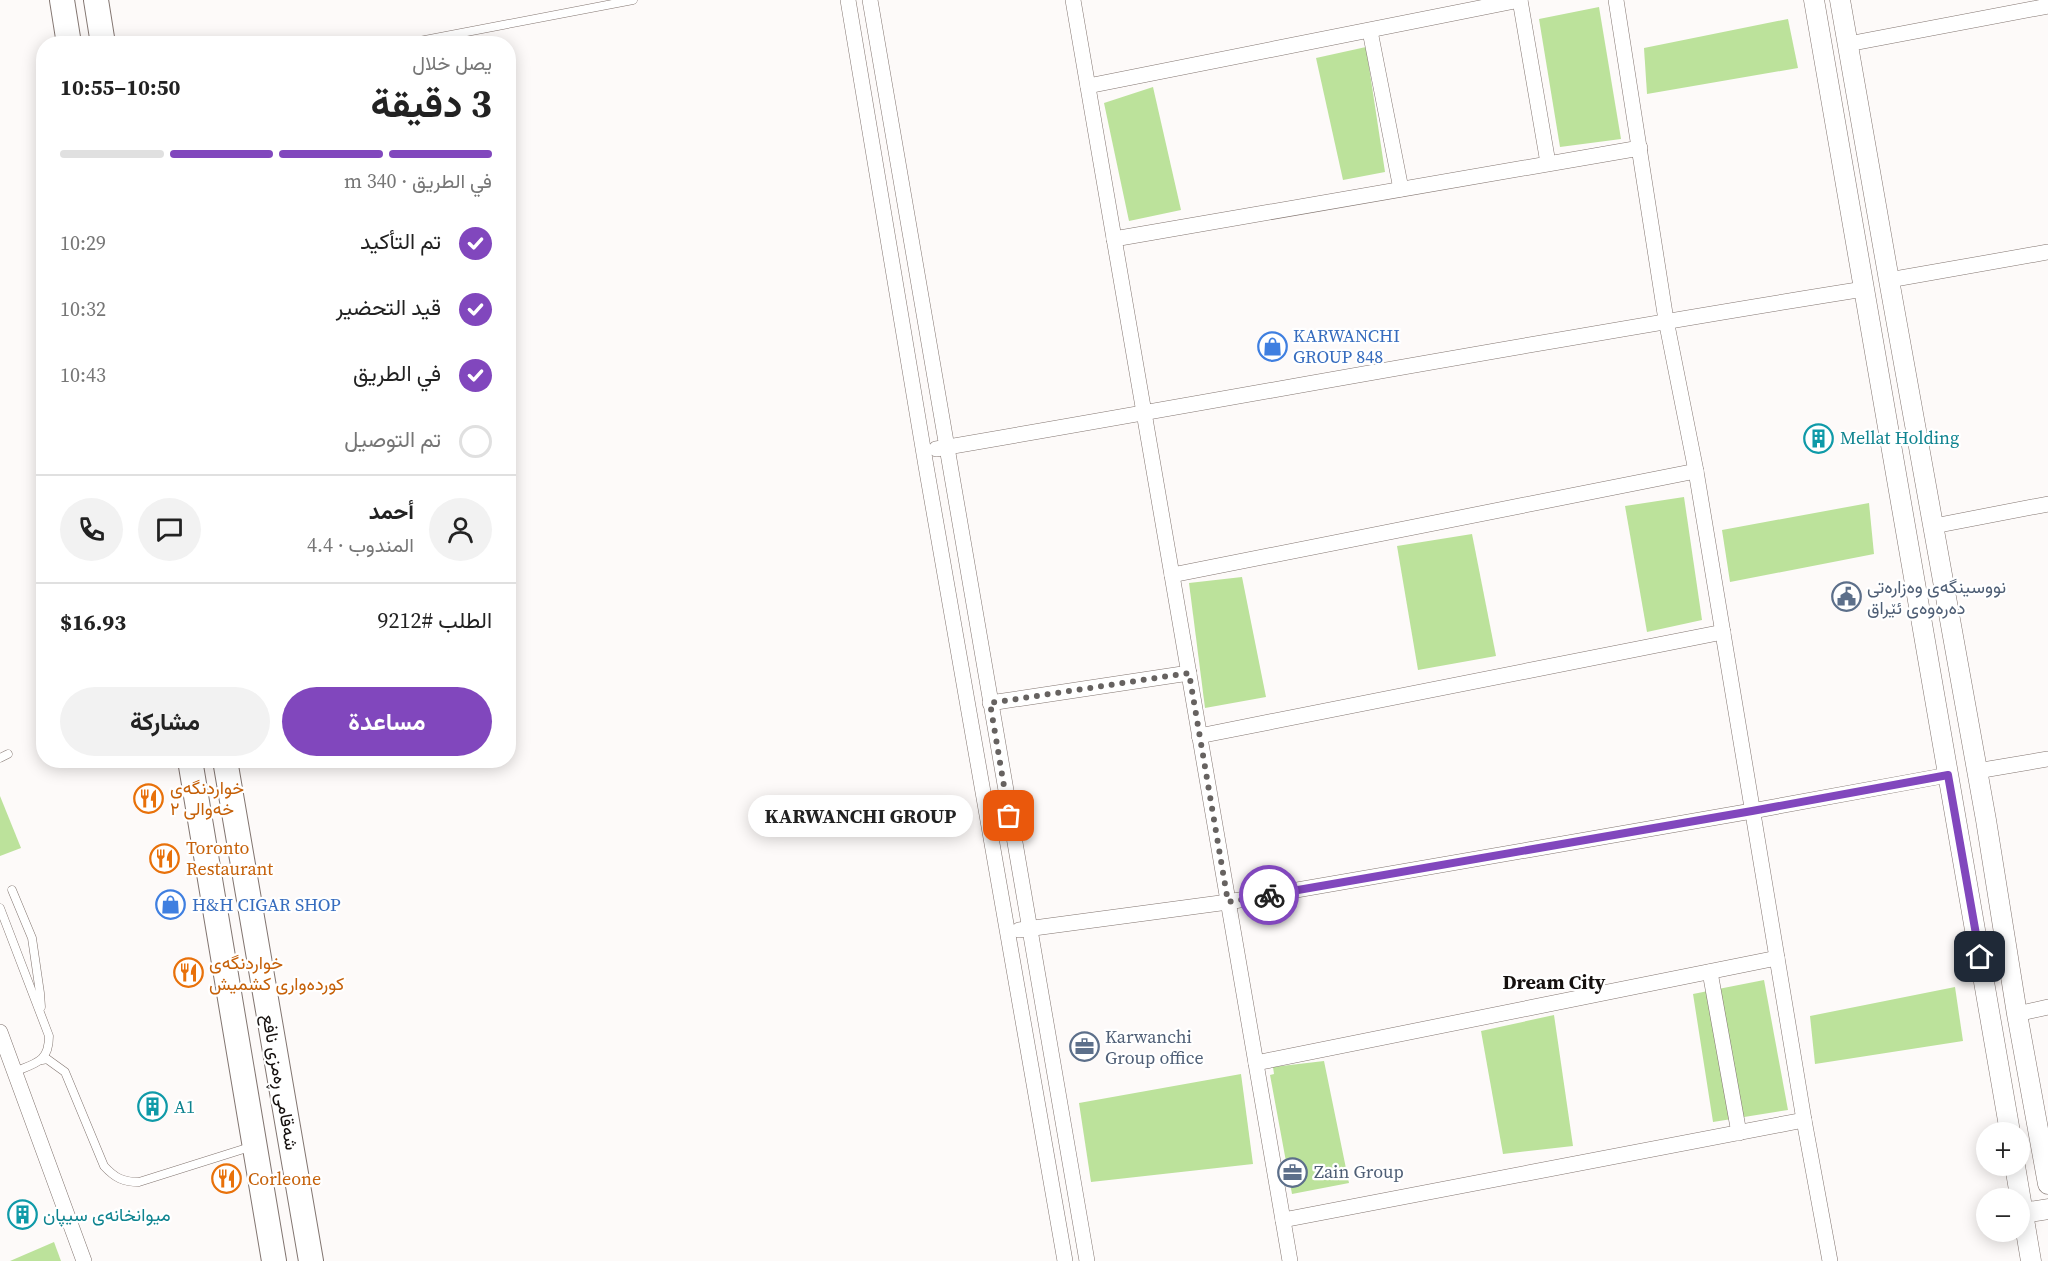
<!DOCTYPE html>
<html lang="ar">
<head>
<meta charset="utf-8">
<style>
  body { margin:0; font-family:"Source Serif 4",Vazirmatn,serif; background:#f2f2f2; color:#222; direction:rtl; height:100vh; display:flex; flex-direction:column; font-size:22px; white-space:nowrap }
  * { box-sizing:border-box; margin:0 }
  p { font-size:20px; color:#767676 }
  .icon { flex:none; width:33px; height:33px; fill:none; stroke:currentColor; stroke-width:2; stroke-linecap:round; stroke-linejoin:round }
  .map { position:relative; flex:1; overflow:hidden; direction:ltr }
  .side { position:absolute; left:36px; top:36px; width:480px; height:732px; display:flex; flex-direction:column; background:#fff; border-radius:24px; box-shadow:0 3px 15px #0003; direction:rtl }
  .side>* { flex:none }
  .fabs { position:absolute; left:1976px; top:1122px; display:grid; gap:12px }
  .fabs a { display:grid; place-items:center; width:54px; height:54px; border-radius:50%; background:#fff; box-shadow:0 3px 15px #0003; font-size:30px }
  .pin { position:absolute; display:grid; place-items:center; width:51px; height:51px; color:#fff; margin:-26px; border-radius:12px; box-shadow:0 3px 9px #0006 }
  .courier { position:absolute; display:grid; place-items:center; width:60px; height:60px; margin:-30px; border:4px solid #8147bd; border-radius:50%; background:#fff; color:#222; box-shadow:0 2px 8px #0007 }
  .bubble { position:absolute; height:42px; border-radius:21px; background:#fff; box-shadow:0 3px 15px #0003; font-size:20px; font-weight:700; line-height:42px; text-align:center; direction:rtl }
  .head em { font-style:normal; font-weight:700 }
  .head div { display:flex; flex-direction:column-reverse }
  .head { display:flex; align-items:center; justify-content:space-between; height:102px; padding:0 24px }
  h1 { font-size:39px; font-weight:700; line-height:45px }
  .bar { display:grid; grid-template-columns:repeat(4,1fr); gap:9px 6px; align-content:center; height:72px; padding:0 24px }
  .bar i { height:8px; border-radius:4px; background:#e0e0e0 }
  .bar .active { background:#8147bd }
  .bar p { grid-column:span 4 }
  .line { display:flex; align-items:center; gap:15px; padding:0 24px; border-top:2px solid #e0e0e0 }
  .line div { flex:1 }
  .round { display:grid; place-items:center; flex:none; width:63px; height:63px; border-radius:32px; background:#f2f2f2 }
  ol { padding:0 24px; list-style:none }
  li { display:flex; align-items:center; gap:18px; height:66px }
  li p { margin-inline-start:auto }
  li .icon { padding:6px; border-radius:50%; background:#8147bd; color:#fff; stroke-width:4 }
  li:last-child { color:#767676 }
  li i { width:33px; height:33px; border:3px solid #e0e0e0; border-radius:50% }
  .action { display:flex; gap:12px; margin-top:auto; padding:12px 24px }
  .action a { flex:1; height:69px; border-radius:36px; background:#8147bd; color:#fff; font-size:24px; font-weight:700; line-height:69px; text-align:center }
  .action a+a { background:#f2f2f2; color:#222 }
  .map>svg:first-child { display:block }
  .green { fill:#bce29b }
  .lines { fill:none; stroke-linecap:round; stroke-linejoin:round }
  .service-casing { stroke:#827570; stroke-width:9 }
  .minor-casing { stroke:#827570; stroke-width:16 }
  .tertiary-casing { stroke:#827570; stroke-width:21 }
  .primary-casing { stroke:#827570; stroke-width:26 }
  .service { stroke:#fff; stroke-width:8 }
  .minor { stroke:#fff; stroke-width:15 }
  .tertiary { stroke:#fff; stroke-width:20 }
  .primary { stroke:#fff; stroke-width:24 }
  .done { stroke:#666260; stroke-width:6; stroke-dasharray:0 10.8 }
  .route { stroke:#8147bd; stroke-width:8 }
  .labels { text-anchor:middle; stroke-width:4.5; stroke-linejoin:round; paint-order:stroke }
  .shop-label { font-size:18px; fill:#366cbe; stroke:#fff; text-anchor:start }
  .culture-label { font-size:18px; fill:#0d838f; stroke:#fff; text-anchor:start }
  .service-label { font-size:18px; fill:#4e5e75; stroke:#fff; text-anchor:start }
  .food-label { font-size:18px; fill:#c56008; stroke:#fff; text-anchor:start }
  .street-label { font-size:18px; fill:#15100e; stroke:#fff }
  .neighbourhood-label { font-size:20px; font-weight:bold; fill:#15100e; stroke:#fff }
</style>
</head>
<body>
<div class="map">
<svg width="2048" height="1261" viewBox="0 0 2048 1261">
  <rect width="100%" height="100%" fill="#fdfaf9"/>
  <g class="green">
    <polygon points="1599,7 1621,139 1560,147 1539,19"/>
    <polygon points="1788,19 1798,68 1647,94 1644,48"/>
    <polygon points="1366,47 1385,172 1343,180 1316,58"/>
    <polygon points="1153,87 1181,210 1129,221 1104,103"/>
    <polygon points="1684,497 1702,620 1647,632 1625,506"/>
    <polygon points="1869,503 1874,554 1730,582 1722,530"/>
    <polygon points="1472,534 1496,656 1418,670 1397,546"/>
    <polygon points="1242,577 1266,697 1205,708 1189,583"/>
    <polygon points="0,796 21,848 0,856"/>
    <polygon points="1764,980 1788,1110 1713,1122 1693,994"/>
    <polygon points="1955,987 1963,1041 1815,1064 1810,1016"/>
    <polygon points="1554,1015 1573,1146 1503,1154 1481,1031"/>
    <polygon points="1324,1061 1349,1183 1292,1194 1270,1075 1274,1074 1273,1067"/>
    <polygon points="1241,1074 1253,1164 1091,1182 1079,1103"/>
    <polygon points="54,1242 61,1261 10,1261"/>
  </g>
  <g class="lines">
    <defs>
      <g id="service">
        <polyline points="404,44 633,0"/>
        <polyline points="0,758 8,754"/>
        <polyline points="12,890 32,938 40,993 41,1007"/>
        <path d="M 0,908 L 49,1036 C 49,1062 36,1063 14,1072"/>
        <path d="M 42,1060 L 47,1059 L 65,1072 L 104,1166 C 115,1178 123,1182 139,1182 L 250,1147"/>
      </g>
      <g id="minor">
        <polyline points="848,0 926,466 1065,1261"/>
        <polyline points="870,0 1087,1261"/>
        <polyline points="1073,0 1290,1261"/>
        <polyline points="1520,0 1548,163"/>
        <polyline points="1616,0 1666,320 1696,471 1804,1120 1830,1261"/>
        <polyline points="1370,31 1401,189"/>
        <polyline points="1848,44 2048,6"/>
        <polyline points="1088,86 1520,0"/>
        <polyline points="1114,239 1640,148"/>
        <polyline points="1889,280 2048,252"/>
        <path d="M 936,449 C 1246,396 1554,338 1864,289"/>
        <polyline points="1934,526 2048,504"/>
        <polyline points="1172,575 1696,471"/>
        <polyline points="990,703 1189,673"/>
        <polyline points="1199,736 1723,632"/>
        <polyline points="1977,771 2048,759"/>
        <polyline points="1019,930 1228,902 1752,811 1948,775"/>
        <polyline points="1710,972 1739,1133"/>
        <polyline points="2017,1014 2048,1007"/>
        <polyline points="0,1032 84,1261"/>
        <polyline points="1256,1063 1777,958"/>
        <polyline points="1283,1220 1804,1120"/>
      </g>
      <g id="tertiary">
        <polyline points="1814,0 2010,1132"/>
        <polyline points="1840,0 1889,280 1986,820 2017,1014 2048,1184"/>
        <polyline points="2015,1166 2031,1261"/>
        <polyline points="2023,1213 2048,1209"/>
      </g>
      <g id="primary">
        <polyline points="62,0 69,44"/>
        <polyline points="96,0 103,44"/>
        <polyline points="190,760 274,1261"/>
        <polyline points="225,760 311,1261"/>
      </g>
    </defs>
    <use href="#service" class="service-casing"/>
    <use href="#minor" class="minor-casing"/>
    <use href="#tertiary" class="tertiary-casing"/>
    <use href="#primary" class="primary-casing"/>
    <use href="#service" class="service"/>
    <use href="#minor" class="minor"/>
    <use href="#tertiary" class="tertiary"/>
    <use href="#primary" class="primary"/>
  </g>
  <g class="lines">
    <polyline class="done" points="1009,816 990,703 1189,673 1228,902 1269,895"/>
    <polyline class="route" points="1269,895 1752,811 1948,775 1980,957"/>
  </g>
  <defs>
    <symbol id="shop-ring" viewBox="-11 -11 22 22"><circle r="9.5" fill="#fff" stroke="#3f7fe0" stroke-width="1.5"/><path d="M-5-2.5h2.3a2.7 3.5 0 0 1 5.4 0H5L5.5 6h-11ZM-1.5-2.5h3a1.5 2.3 0 0 0-3 0Z" fill="#3f7fe0"/></symbol>
    <symbol id="building-ring" viewBox="-11 -11 22 22"><circle r="9.5" fill="#fff" stroke="#0f9aa8" stroke-width="1.5"/><path d="M-4-6H4V6H1V3H-1V6H-4ZM-2.5-4.3h1.7v1.8h-1.7ZM.8-4.3h1.7v1.8H.8ZM-2.5-1h1.7V.8h-1.7ZM.8-1h1.7V.8H.8Z" fill="#0f9aa8"/></symbol>
    <symbol id="civic-ring" viewBox="-11 -11 22 22"><circle r="9.5" fill="#fff" stroke="#5c6f8a" stroke-width="1.5"/><path d="M-.6-6.5H3V-4.5H.6V-3L4-1V1h2V6H-6V1h2V-1L-.6-3ZM-1.2 2.5V6h2.4V2.5Z" fill="#5c6f8a"/></symbol>
    <symbol id="restaurant-ring" viewBox="-11 -11 22 22"><circle r="9.5" fill="#fff" stroke="#e8710a" stroke-width="1.5"/><path d="M-5-6h1v4h1v-4h1v4h1v-4h1v5L-1.5 .5V6h-2V.5L-5-1ZM5-6V6H3V1.5H1.5Q1.5-4 5-6Z" fill="#e8710a"/></symbol>
    <symbol id="office-ring" viewBox="-11 -11 22 22"><circle r="9.5" fill="#fff" stroke="#5c6f8a" stroke-width="1.5"/><path d="M-6-3h4V-5.5h4V-3h4V5H-6ZM-1-4.5V-3h2v-1.5ZM-6 0V1H6V0Z" fill="#5c6f8a"/></symbol>
  </defs>
  <g fill-rule="evenodd">
    <use href="#shop-ring" x="1256" y="330" width="33" height="33"/>
    <use href="#building-ring" x="1802" y="422" width="33" height="33"/>
    <use href="#civic-ring" x="1830" y="580" width="33" height="33"/>
    <use href="#restaurant-ring" x="132" y="782" width="33" height="33"/>
    <use href="#restaurant-ring" x="148" y="842" width="33" height="33"/>
    <use href="#shop-ring" x="154" y="888" width="33" height="33"/>
    <use href="#restaurant-ring" x="172" y="956" width="33" height="33"/>
    <use href="#office-ring" x="1068" y="1030" width="33" height="33"/>
    <use href="#building-ring" x="136" y="1090" width="33" height="33"/>
    <use href="#office-ring" x="1276" y="1156" width="33" height="33"/>
    <use href="#restaurant-ring" x="210" y="1162" width="33" height="33"/>
    <use href="#building-ring" x="6" y="1198" width="33" height="33"/>
  </g>
  <g class="labels">
    <g class="shop-label">
      <text x="1293" y="342">KARWANCHI<tspan x="1293" dy="21">GROUP 848</tspan></text>
      <text x="192" y="911">H&amp;H CIGAR SHOP</text>
    </g>
    <g class="culture-label">
      <text x="1840" y="444">Mellat Holding</text>
      <text x="174" y="1113">A1</text>
      <text x="43" y="1221">میوانخانەی سیپان</text>
    </g>
    <g class="service-label">
      <text x="1867" y="593">نووسینگەی وەزارەتی<tspan x="1867" dy="21">دەرەوەی ئێراق</tspan></text>
      <text x="1105" y="1043">Karwanchi<tspan x="1105" dy="21">Group office</tspan></text>
      <text x="1314" y="1178">Zain Group</text>
    </g>
    <g class="food-label">
      <text x="170" y="794">خواردنگەی<tspan x="170" dy="21">خەوالی ٢</tspan></text>
      <text x="186" y="854">Toronto<tspan x="186" dy="21">Restaurant</tspan></text>
      <text x="209" y="969">خواردنگەی<tspan x="209" dy="21">کوردەواری کشمیش</tspan></text>
      <text x="248" y="1185">Corleone</text>
    </g>
    <g class="street-label">
      <text transform="translate(280 1082) rotate(80)" y="6">شەقامی ڕەمزی نافع</text>
    </g>
    <g class="neighbourhood-label">
      <text x="1554" y="989">Dream City</text>
    </g>
  </g>
</svg>
<div class="fabs">
<a>+</a>
<a>−</a>
</div>
<div class="pin" style="left:1009px;top:816px;background:#ea580c"><svg class="icon" aria-label="bag" viewBox="0 0 24 24"><path d="M5 8h14l-1 12H6zM9 8a3 3 0 0 1 6 0"/></svg></div>
<div class="pin" style="left:1980px;top:957px;background:#1f2937"><svg class="icon" aria-label="home" viewBox="0 0 24 24"><path d="M3 11l9-7 9 7M6 9v11h12V9"/></svg></div>
<div class="courier" style="left:1269px;top:895px"><svg class="icon" aria-label="bike" viewBox="0 0 24 24"><circle cx="6" cy="16" r="4"/><circle cx="18" cy="16" r="4"/><path d="M6 16l4-8h5l3 8M10 8l3 8H6M13 5h3"/></svg></div>
<div class="bubble" style="left:748px;top:795px;width:225px">KARWANCHI GROUP</div>
<section class="side">
<div class="head"><div><h1>3 دقيقة</h1><p>يصل خلال</p></div><em>10:50–10:55</em></div>
<div class="bar"><i class="active"></i><i class="active"></i><i class="active"></i><i></i><p>في الطريق · 340 m</p></div>
<ol>
<li><svg class="icon" aria-label="check" viewBox="0 0 24 24"><path d="M5 12l5 5 9-10"/></svg>تم التأكيد<p>10:29</p></li>
<li><svg class="icon" aria-label="check" viewBox="0 0 24 24"><path d="M5 12l5 5 9-10"/></svg>قيد التحضير<p>10:32</p></li>
<li><svg class="icon" aria-label="check" viewBox="0 0 24 24"><path d="M5 12l5 5 9-10"/></svg>في الطريق<p>10:43</p></li>
<li><i></i>تم التوصيل</li>
</ol>
<div class="line" style="height:108px"><a class="round"><svg class="icon" aria-label="person" viewBox="0 0 24 24"><circle cx="12" cy="8" r="4"/><path d="M4 21q1-7 8-7t8 7"/></svg></a><div><b>أحمد</b><p>المندوب · 4.4</p></div><a class="round"><svg class="icon" aria-label="chat" viewBox="0 0 24 24"><path d="M4 5h16v11H9l-5 4z"/></svg></a><a class="round"><svg class="icon" aria-label="phone" viewBox="0 0 24 24"><path d="M5 4h4l2 5-3 2q2 4 5 5l2-3 5 2v4C11 20 4 13 5 4z"/></svg></a></div>
<div class="line" style="height:78px"><div>الطلب #9212</div><b>$16.93</b></div>
<div class="action"><a>مساعدة</a><a>مشاركة</a></div>
</section>
</div>
</body>
</html>
